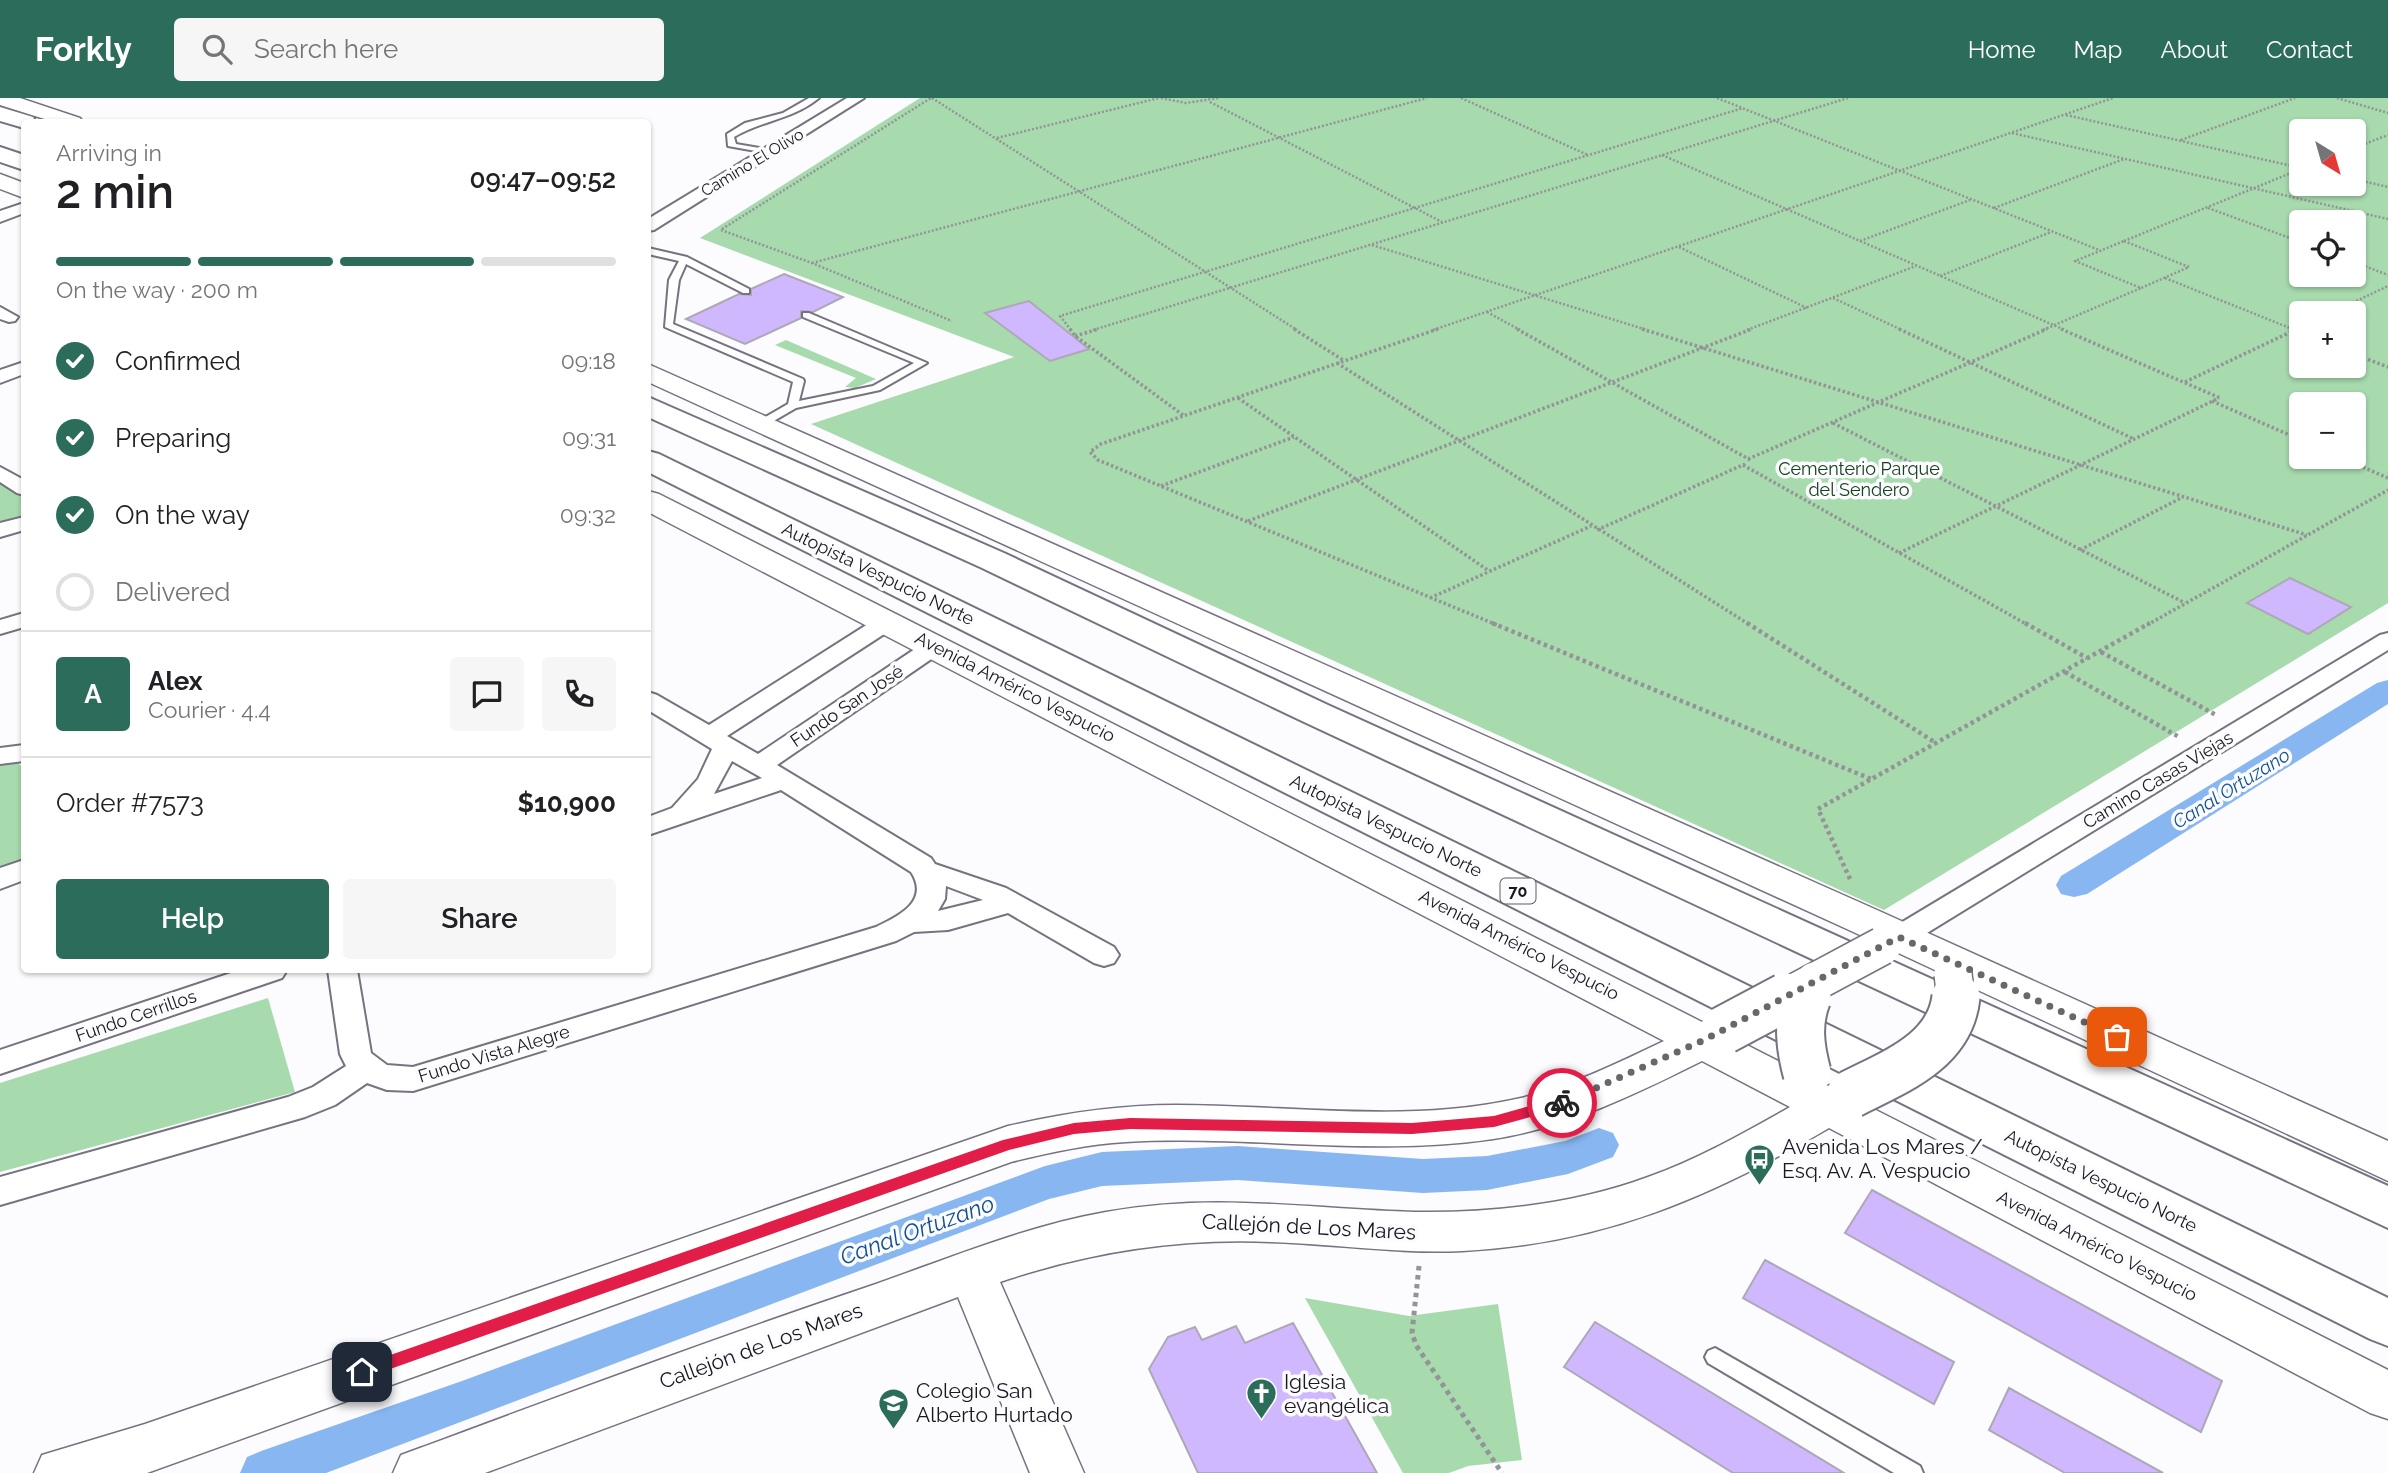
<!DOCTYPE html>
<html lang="en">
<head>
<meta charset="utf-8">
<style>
  body { margin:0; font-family:Raleway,sans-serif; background:#f6f6f6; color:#202124; height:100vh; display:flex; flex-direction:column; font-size:26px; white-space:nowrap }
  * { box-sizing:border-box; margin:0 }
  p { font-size:23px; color:#757577 }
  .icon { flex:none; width:38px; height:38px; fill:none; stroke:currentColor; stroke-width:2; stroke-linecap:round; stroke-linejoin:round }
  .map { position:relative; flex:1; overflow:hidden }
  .side { position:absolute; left:21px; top:21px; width:630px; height:854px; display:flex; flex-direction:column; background:#fff; border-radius:7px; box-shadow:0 2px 5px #0004 }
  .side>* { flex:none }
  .needle { width:46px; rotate:143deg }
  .buttons { position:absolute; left:2289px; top:21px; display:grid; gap:14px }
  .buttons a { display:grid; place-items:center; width:77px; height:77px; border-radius:7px; background:#fff; box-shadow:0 2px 5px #0004; font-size:35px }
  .pin { position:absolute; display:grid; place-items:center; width:60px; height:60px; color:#fff; margin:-30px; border-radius:14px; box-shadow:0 4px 10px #0006 }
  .courier { position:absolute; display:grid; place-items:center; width:70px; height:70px; margin:-35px; border:5px solid #e11d48; border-radius:50%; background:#fff; color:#222; box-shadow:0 2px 9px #0007 }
  .head em { font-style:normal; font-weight:600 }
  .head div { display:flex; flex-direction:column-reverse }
  .head { display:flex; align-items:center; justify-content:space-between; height:119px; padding:0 35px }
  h1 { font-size:46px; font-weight:600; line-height:52px }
  .bar { display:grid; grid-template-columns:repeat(4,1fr); gap:10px 7px; align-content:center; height:84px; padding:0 35px }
  .bar i { height:9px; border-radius:5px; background:#e0e0e0 }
  .bar .selected { background:#2b6c5b }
  .bar p { grid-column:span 4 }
  .line { display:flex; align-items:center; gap:18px; padding:0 35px; border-top:2px solid #e0e0e0 }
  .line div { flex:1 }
  .round { display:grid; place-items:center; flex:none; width:74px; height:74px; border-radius:7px; background:#f6f6f6 }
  ol { padding:0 35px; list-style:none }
  li { display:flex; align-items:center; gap:21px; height:77px }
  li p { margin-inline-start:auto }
  li .icon { padding:7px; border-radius:50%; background:#2b6c5b; color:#fff; stroke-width:4 }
  li:last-child { color:#757577 }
  li i { width:38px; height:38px; border:4px solid #e0e0e0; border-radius:50% }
  .button { display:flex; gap:14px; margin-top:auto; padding:14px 35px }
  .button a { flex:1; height:80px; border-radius:7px; background:#2b6c5b; color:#fff; font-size:28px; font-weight:600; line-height:80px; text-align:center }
  .button a+a { background:#f6f6f6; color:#202124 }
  header { display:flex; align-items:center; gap:42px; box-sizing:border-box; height:98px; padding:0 35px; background:#2b6c5b; color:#fff }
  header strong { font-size:33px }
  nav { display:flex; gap:38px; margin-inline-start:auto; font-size:24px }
  .search { width:490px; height:63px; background:#f6f6f6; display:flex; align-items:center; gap:18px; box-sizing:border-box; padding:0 24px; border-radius:7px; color:#757577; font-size:26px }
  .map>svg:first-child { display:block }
  .green { fill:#a7daad; fill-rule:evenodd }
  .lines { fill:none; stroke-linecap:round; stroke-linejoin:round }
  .canal { fill:#87b6f1; fill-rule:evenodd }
  .building { fill:#d0b8fe; stroke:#ada8b7; stroke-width:2 }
  .lane-casing { stroke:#767280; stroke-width:4 }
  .street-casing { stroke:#767280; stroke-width:4 }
  .secondary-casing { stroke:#767280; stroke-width:3 }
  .highway-casing { stroke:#767280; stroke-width:4 }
  .path-far3 { stroke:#949397; stroke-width:2.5; stroke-dasharray:2 2; stroke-linecap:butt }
  .path-far2 { stroke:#949397; stroke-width:3.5; stroke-dasharray:2.5 2.5; stroke-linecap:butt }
  .path-far1 { stroke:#949397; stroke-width:4.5; stroke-dasharray:3.5 3.5; stroke-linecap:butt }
  .path { stroke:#949397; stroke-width:5; stroke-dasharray:4.5 4.5; stroke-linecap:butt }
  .lane { fill:#fff; fill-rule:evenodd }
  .street { fill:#fff; fill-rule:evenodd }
  .secondary { fill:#fff; fill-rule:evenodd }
  .highway { fill:#fff; fill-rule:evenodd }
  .secondary-bridge-far1-casing { stroke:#767280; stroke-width:40; stroke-linecap:butt }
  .secondary-bridge-casing { stroke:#767280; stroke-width:51; stroke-linecap:butt }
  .secondary-bridge-far1 { stroke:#fff; stroke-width:37 }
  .secondary-bridge { stroke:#fff; stroke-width:47 }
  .route { fill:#e11d48 }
  .done { stroke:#69676c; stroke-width:7; stroke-dasharray:0 12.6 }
  .labels { text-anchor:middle; stroke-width:7; stroke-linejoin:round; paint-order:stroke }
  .far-street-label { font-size:16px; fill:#1a181e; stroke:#fcfbfe }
  .shield { fill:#fcfbfe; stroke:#5e5c61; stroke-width:2 }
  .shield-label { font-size:16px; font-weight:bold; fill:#1a181e }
  .park-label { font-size:18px; fill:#15421f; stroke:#fcfbfe }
  .street-label { font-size:18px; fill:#1a181e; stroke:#fcfbfe }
  .water-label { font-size:19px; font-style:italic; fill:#125196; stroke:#fcfbfe }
  .near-poi-label { font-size:21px; fill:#1a181e; stroke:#fcfbfe; text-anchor:start }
  .near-street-label { font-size:21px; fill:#1a181e; stroke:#fcfbfe }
  .near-water-label { font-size:23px; font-style:italic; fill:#125196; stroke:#fcfbfe }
</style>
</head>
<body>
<header>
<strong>Forkly</strong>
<div class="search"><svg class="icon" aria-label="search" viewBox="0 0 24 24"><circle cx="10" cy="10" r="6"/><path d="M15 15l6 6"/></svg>Search here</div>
<nav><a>Home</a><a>Map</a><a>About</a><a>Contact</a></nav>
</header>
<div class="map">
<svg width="2388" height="1375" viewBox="0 0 2388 1375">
  <rect width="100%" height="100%" fill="#fcfbfe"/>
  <g class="green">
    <path d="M 920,0 L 2388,0 L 2388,505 L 1884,812 L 811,326 L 1014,259 L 700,140 ZM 2301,33 L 2354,33 L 2354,86 L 2301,86 ZM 2301,124 L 2354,124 L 2354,177 L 2301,177 ZM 2301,215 L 2354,215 L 2354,268 L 2301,268 ZM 2301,306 L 2354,306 L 2354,359 L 2301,359 Z"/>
    <polygon points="786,242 876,281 855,290 845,289 856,280 775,247"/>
    <polygon points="0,383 24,400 24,421 0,427"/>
    <polygon points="16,664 21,668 24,690 24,762 0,774 0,665"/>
    <polygon points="268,900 295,994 0,1074 0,985"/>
    <polygon points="1305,1200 1409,1218 1498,1206 1522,1362 1468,1368 1449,1375 1403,1375"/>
  </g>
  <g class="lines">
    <g class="canal">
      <polygon points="2388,582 2388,606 2087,796 2074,799 2061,796 2056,787 2061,778 2377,585"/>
      <polygon points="1599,1030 1613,1035 1619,1047 1613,1059 1568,1076 1487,1092 1423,1095 1238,1082 1102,1088 1049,1101 326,1375 240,1375 247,1359 264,1352 462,1283 1045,1068 1102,1054 1238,1048 1423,1061 1487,1058 1565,1043"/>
    </g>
  </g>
  <g class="building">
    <polygon points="784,176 843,199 813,214 801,213 801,220 745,246 686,221 739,196 751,197 751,191"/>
    <polygon points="1029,203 1089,251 1050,263 985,215"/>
    <polygon points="2290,480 2351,509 2308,536 2247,505"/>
    <polygon points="1872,1092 2222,1283 2201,1334 1845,1135"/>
    <polygon points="1765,1162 1954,1264 1934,1306 1743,1200"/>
    <polygon points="1595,1224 1844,1375 1733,1375 1564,1269"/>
    <polygon points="1293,1225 1377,1375 1198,1375 1149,1271 1168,1239 1195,1229 1202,1242 1236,1228 1245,1245"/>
    <polygon points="2009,1290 2163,1375 2065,1375 1989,1332"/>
  </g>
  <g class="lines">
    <defs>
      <g id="lane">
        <path d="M 809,0 L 819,0 C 792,22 762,22 734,39 L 736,46 L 772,52 L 772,56 L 728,48 L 727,36 L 745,25 L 783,15 Z"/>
        <polygon points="648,150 687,159 749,191 749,195 743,195 686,166 679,182 673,226 803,281 804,283 799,303 873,288 914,265 803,219 803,215 809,215 927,265 880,292 796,310 765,328 757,328 757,324 788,306 793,284 665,229 669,182 679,163 648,156"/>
        <polygon points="1715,1250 1920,1368 1923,1375 1894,1375 1708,1265 1705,1259 1708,1253"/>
      </g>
      <g id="street">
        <polygon points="847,0 864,0 654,132 648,133 648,121"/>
        <polygon points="24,105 24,115 0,124 0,113"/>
        <polygon points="0,209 18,219 15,223 9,224 0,221"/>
        <polygon points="24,264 24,276 0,285 0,272"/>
        <polygon points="0,369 24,382 24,397 17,395 0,384"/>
        <polygon points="24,419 24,432 0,439 0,425"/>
        <polygon points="24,515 24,529 0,536 0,522"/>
        <path d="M 887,517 L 895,519 L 899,524 L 895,529 L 727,638 L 758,656 L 927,543 L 943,543 L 947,548 L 943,553 L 777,667 L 931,760 L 935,766 L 1006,790 L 1114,849 L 1119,857 L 1114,865 L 1104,868 L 1094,865 L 1008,815 L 948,832 L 914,834 L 896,843 L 413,993 L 387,992 L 367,985 L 335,1007 L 305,1019 L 0,1107 L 0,1079 L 288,999 L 313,989 L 346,968 L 340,956 L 328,872 L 357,872 L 371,955 L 387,967 L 413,969 L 876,829 C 899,818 930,803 911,774 L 781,692 L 648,737 L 648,719 L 672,710 L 698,681 L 712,651 L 648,612 L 648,594 L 657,597 L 709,627 L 879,519 ZM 732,663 L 762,680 L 714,696 ZM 946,788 L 983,802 L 938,813 L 945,801 Z"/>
        <polygon points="2388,535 2388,552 1909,846 1899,849 1889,846 1885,839 1889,832 2380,537"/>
        <polygon points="24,647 24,663 0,666 0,650"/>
        <polygon points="24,762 24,782 0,791 0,770"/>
        <polygon points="240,872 287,872 282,880 0,976 0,952"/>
      </g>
      <g id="secondary">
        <polygon points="0,0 20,0 80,20 83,24 54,24 0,7"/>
        <polygon points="0,76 24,85 24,100 0,91"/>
        <polygon points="648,266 1877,812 2388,1043 2388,1083 1849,832 648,284"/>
        <path d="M 648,393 L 659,396 L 1702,924 L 1720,918 L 1735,923 L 1741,934 L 1737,942 L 1827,988 L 1843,983 L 1859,988 L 1865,1000 L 1862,1005 L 2388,1272 L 2388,1321 L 2370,1315 L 1829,1030 C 1709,1100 1602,1146 1462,1153 C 1398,1156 1335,1146 1271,1144 C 1178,1140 1089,1154 1000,1184 L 1084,1375 L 1030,1375 L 958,1199 L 485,1375 L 393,1375 L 401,1357 L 420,1350 C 571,1294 721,1238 873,1187 C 950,1160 1026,1128 1106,1114 C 1214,1094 1308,1111 1415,1114 C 1492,1115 1575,1106 1648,1079 C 1698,1061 1744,1035 1790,1009 L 1702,963 C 1636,996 1566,1030 1493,1041 C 1371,1059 1249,1037 1126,1044 C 1087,1046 1049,1055 1011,1064 L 147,1375 L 34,1375 L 42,1357 L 145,1326 L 1008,1028 C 1064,1015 1119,1007 1176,1007 C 1290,1007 1409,1026 1521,1000 C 1571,988 1618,965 1664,943 L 648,414 Z"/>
      </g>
      <g id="highway">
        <polygon points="0,9 33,19 36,24 24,24 24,30 0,23"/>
        <polygon points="0,49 24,57 24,72 0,64"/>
        <polygon points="648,299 1004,455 1328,607 2388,1088 2388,1130 1302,623 980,469 648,319"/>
        <polygon points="648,353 659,356 2388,1200 2388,1248 2370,1241 648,374"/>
      </g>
    </defs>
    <use href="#lane" class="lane-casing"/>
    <use href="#street" class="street-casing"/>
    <use href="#secondary" class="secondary-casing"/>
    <use href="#highway" class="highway-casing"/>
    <g class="path-far3">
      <polyline points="932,0 1297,232"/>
      <polyline points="1161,0 1186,5 1219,0"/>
      <polyline points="1461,0 1588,57"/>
      <polyline points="1717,0 2099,152"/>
      <polyline points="2337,0 2388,15"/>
      <polyline points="1210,4 1442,124"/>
      <polyline points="2066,17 2301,70"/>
      <polyline points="2012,35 2388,121"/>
      <polyline points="997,40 1159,0"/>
      <polyline points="2181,42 2295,0"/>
      <polyline points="2354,50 2388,37"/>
      <polyline points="1662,57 2065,232"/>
      <polyline points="2354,81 2388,89"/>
      <polyline points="1994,110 2124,61"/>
      <polyline points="2208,110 2301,144"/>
      <polyline points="722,131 931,0"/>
      <polyline points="721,132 812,165 952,223"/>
      <polyline points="1860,143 1970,102"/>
      <polygon points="2124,143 2189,169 2141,190 2075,163"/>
      <polyline points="2124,143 2301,71"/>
      <polyline points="1372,147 1647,232"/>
      <polyline points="1679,149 1807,210"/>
      <polyline points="2354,164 2388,177"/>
      <polyline points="812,165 1427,0"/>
      <polyline points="1940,178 2051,134"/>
      <polyline points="2165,180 2295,232"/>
      <polyline points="1833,200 1902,232"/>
      <polyline points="1487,214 1520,232"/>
      <polyline points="2331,215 2388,188"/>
      <polyline points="1071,232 1060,218 1743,10"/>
      <polyline points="1093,232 1848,0"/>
      <polyline points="1433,232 2113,0"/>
      <polyline points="1747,232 1916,168"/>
      <polyline points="2043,232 2141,190"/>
      <polyline points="2294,232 2301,229"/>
    </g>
    <g class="path-far2">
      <polyline points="1070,231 1075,238 1183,317"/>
      <polyline points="1294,231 1343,262"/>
      <polyline points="1438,231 1101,346 1090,354 1098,362 1497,527"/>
      <polyline points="1517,231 1752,363"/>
      <polyline points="1642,231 2307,437"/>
      <polyline points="1899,231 2134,341"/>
      <polyline points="2061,231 2220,300"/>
      <polyline points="2290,231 2301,235"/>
      <polyline points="1075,238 1099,231"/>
      <polyline points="2354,256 2388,269"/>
      <polyline points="1337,265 1750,527"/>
      <polyline points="2185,284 2297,231"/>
      <polyline points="1238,300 1489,473"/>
      <polyline points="2212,303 2301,342"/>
      <polyline points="1833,325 2185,505"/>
      <polyline points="2340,359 2388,380"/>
      <polyline points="1748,361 2047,231"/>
      <polyline points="1743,367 2028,527"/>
      <polyline points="1161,388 1294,339"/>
      <polyline points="1248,423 1752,231"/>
      <polyline points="1597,432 1745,366"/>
      <polyline points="2080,452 2183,399"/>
      <polyline points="1899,455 2219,300"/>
      <polyline points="1430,500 1591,428"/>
      <polyline points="2147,527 2388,392"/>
    </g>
    <g class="path-far1">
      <polyline points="1492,525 1871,681"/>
      <polyline points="1747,525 1936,645"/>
      <polyline points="2025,525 2087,560"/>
      <polyline points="2101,554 2216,617"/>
      <polyline points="2065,574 2179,639"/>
      <polyline points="1850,781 1818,711 2150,525"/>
    </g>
    <polyline class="path" points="1419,1168 1412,1235 1416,1247 1502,1375"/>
    <use href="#lane" class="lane"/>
    <use href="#street" class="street"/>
    <use href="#secondary" class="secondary"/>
    <use href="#highway" class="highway"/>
    <defs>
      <g id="secondary-bridge-far1">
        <polyline points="1953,876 1956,901"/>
        <polyline points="1783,901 1882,848"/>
        <polyline points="1807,901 1815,883"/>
      </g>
      <g id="secondary-bridge">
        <polyline points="1724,932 1786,899"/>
        <path d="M 1807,975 C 1800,949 1797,925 1807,899"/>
        <path d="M 1851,996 C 1894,974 1950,954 1956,899"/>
      </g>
    </defs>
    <use href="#secondary-bridge-far1" class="secondary-bridge-far1-casing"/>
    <use href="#secondary-bridge" class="secondary-bridge-casing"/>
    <use href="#secondary-bridge-far1" class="secondary-bridge-far1"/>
    <use href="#secondary-bridge" class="secondary-bridge"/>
  </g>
  <polygon class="route" points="1562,999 1569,1005 1567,1009 1494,1029 1412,1036 1130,1031 1074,1036 1009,1052 362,1281 356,1279 354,1274 356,1269 362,1267 1003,1042 1074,1025 1130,1020 1412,1025 1494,1018"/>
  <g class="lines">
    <polyline class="done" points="1562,1005 1704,942 1899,839 2117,939"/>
  </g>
  <defs>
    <symbol id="bus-pin" viewBox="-11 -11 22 30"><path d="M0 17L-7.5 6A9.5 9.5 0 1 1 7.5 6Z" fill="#2b6c5b" stroke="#fcfbfe"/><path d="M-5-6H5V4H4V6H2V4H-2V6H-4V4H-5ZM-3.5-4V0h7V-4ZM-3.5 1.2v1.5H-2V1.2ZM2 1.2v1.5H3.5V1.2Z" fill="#fff"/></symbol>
    <symbol id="church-pin" viewBox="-11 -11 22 30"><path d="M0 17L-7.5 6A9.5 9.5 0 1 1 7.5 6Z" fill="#2b6c5b" stroke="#fcfbfe"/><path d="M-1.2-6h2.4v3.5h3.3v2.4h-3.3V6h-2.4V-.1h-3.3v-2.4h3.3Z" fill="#fff"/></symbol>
    <symbol id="school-pin" viewBox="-11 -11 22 30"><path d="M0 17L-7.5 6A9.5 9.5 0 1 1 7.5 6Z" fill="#2b6c5b" stroke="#fcfbfe"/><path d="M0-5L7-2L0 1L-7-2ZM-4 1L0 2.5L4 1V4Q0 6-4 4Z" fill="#fff"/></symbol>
  </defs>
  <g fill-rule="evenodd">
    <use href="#bus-pin" x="1742" y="1044" width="35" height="47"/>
    <use href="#church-pin" x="1244" y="1278" width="35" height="47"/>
    <use href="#school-pin" x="876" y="1288" width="35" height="47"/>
  </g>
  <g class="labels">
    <g class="far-street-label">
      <text transform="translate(752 64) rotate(-31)" y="6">Camino El Olivo</text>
    </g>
    <rect class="shield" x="1500.5" y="780.5" width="35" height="25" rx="5"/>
    <g class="shield-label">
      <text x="1518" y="799">70</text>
    </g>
    <g class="park-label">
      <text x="1859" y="377">Cementerio Parque<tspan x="1859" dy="21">del Sendero</tspan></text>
    </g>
    <g class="street-label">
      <text transform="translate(878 476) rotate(26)" y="6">Autopista Vespucio Norte</text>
      <text transform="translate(1015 589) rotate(27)" y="6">Avenida Américo Vespucio</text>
      <text transform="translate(847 608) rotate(-34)" y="6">Fundo San José</text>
      <text transform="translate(2158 682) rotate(-31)" y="6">Camino Casas Viejas</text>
      <text transform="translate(1386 728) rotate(26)" y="6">Autopista Vespucio Norte</text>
      <text transform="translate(1519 847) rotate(27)" y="6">Avenida Américo Vespucio</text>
      <text transform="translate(136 918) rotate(-19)" y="6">Fundo Cerrillos</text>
      <text transform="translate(494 956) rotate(-17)" y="6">Fundo Vista Alegre</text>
      <text transform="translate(2101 1083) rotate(26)" y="6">Autopista Vespucio Norte</text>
      <text transform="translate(2097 1148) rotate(27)" y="6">Avenida Américo Vespucio</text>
    </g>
    <g class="water-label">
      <text transform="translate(2231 690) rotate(-32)" y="7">Canal Ortuzano</text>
    </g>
    <g class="near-poi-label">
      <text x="1782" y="1056">Avenida Los Mares /<tspan x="1782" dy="24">Esq. Av. A. Vespucio</tspan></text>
      <text x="1284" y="1291">Iglesia<tspan x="1284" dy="24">evangélica</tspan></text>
      <text x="916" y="1300">Colegio San<tspan x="916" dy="24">Alberto Hurtado</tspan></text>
    </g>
    <g class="near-street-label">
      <text transform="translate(1309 1129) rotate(3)" y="7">Callejón de Los Mares</text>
      <text transform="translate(761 1248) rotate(-20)" y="7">Callejón de Los Mares</text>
    </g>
    <g class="near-water-label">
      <text transform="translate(917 1132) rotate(-20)" y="8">Canal Ortuzano</text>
    </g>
  </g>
</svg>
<div class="buttons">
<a><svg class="needle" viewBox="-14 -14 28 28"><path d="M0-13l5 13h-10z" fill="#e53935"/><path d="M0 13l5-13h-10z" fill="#757577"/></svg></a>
<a><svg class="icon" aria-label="locate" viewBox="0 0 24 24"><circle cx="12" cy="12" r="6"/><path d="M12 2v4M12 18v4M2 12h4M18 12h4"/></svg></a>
<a>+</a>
<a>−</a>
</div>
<div class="pin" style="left:2117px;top:939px;background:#ea580c"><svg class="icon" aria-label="bag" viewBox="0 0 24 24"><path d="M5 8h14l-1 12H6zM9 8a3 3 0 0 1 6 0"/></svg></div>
<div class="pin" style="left:362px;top:1274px;background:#1f2937"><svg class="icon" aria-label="home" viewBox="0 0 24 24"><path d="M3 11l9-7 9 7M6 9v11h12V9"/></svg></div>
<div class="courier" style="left:1562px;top:1005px"><svg class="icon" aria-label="bike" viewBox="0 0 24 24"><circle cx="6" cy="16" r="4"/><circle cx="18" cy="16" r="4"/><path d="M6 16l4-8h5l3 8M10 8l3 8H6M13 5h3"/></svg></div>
<section class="side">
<div class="head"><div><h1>2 min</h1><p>Arriving in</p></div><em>09:47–09:52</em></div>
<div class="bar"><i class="selected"></i><i class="selected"></i><i class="selected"></i><i></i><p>On the way · 200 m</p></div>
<ol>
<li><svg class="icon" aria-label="check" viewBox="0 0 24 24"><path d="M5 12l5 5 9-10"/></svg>Confirmed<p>09:18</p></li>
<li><svg class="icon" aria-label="check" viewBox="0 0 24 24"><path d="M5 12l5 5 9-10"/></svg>Preparing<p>09:31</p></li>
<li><svg class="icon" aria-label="check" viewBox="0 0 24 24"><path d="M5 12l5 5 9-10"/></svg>On the way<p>09:32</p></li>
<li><i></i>Delivered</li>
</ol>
<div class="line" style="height:126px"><b class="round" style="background:#2b6c5b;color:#fff">A</b><div><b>Alex</b><p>Courier · 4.4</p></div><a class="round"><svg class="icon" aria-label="chat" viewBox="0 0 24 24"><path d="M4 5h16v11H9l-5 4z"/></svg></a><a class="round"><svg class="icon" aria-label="phone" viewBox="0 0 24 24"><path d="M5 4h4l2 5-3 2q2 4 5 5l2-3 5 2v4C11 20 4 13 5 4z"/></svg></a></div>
<div class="line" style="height:91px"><div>Order #7573</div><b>$10,900</b></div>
<div class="button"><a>Help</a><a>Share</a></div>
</section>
</div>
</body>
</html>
